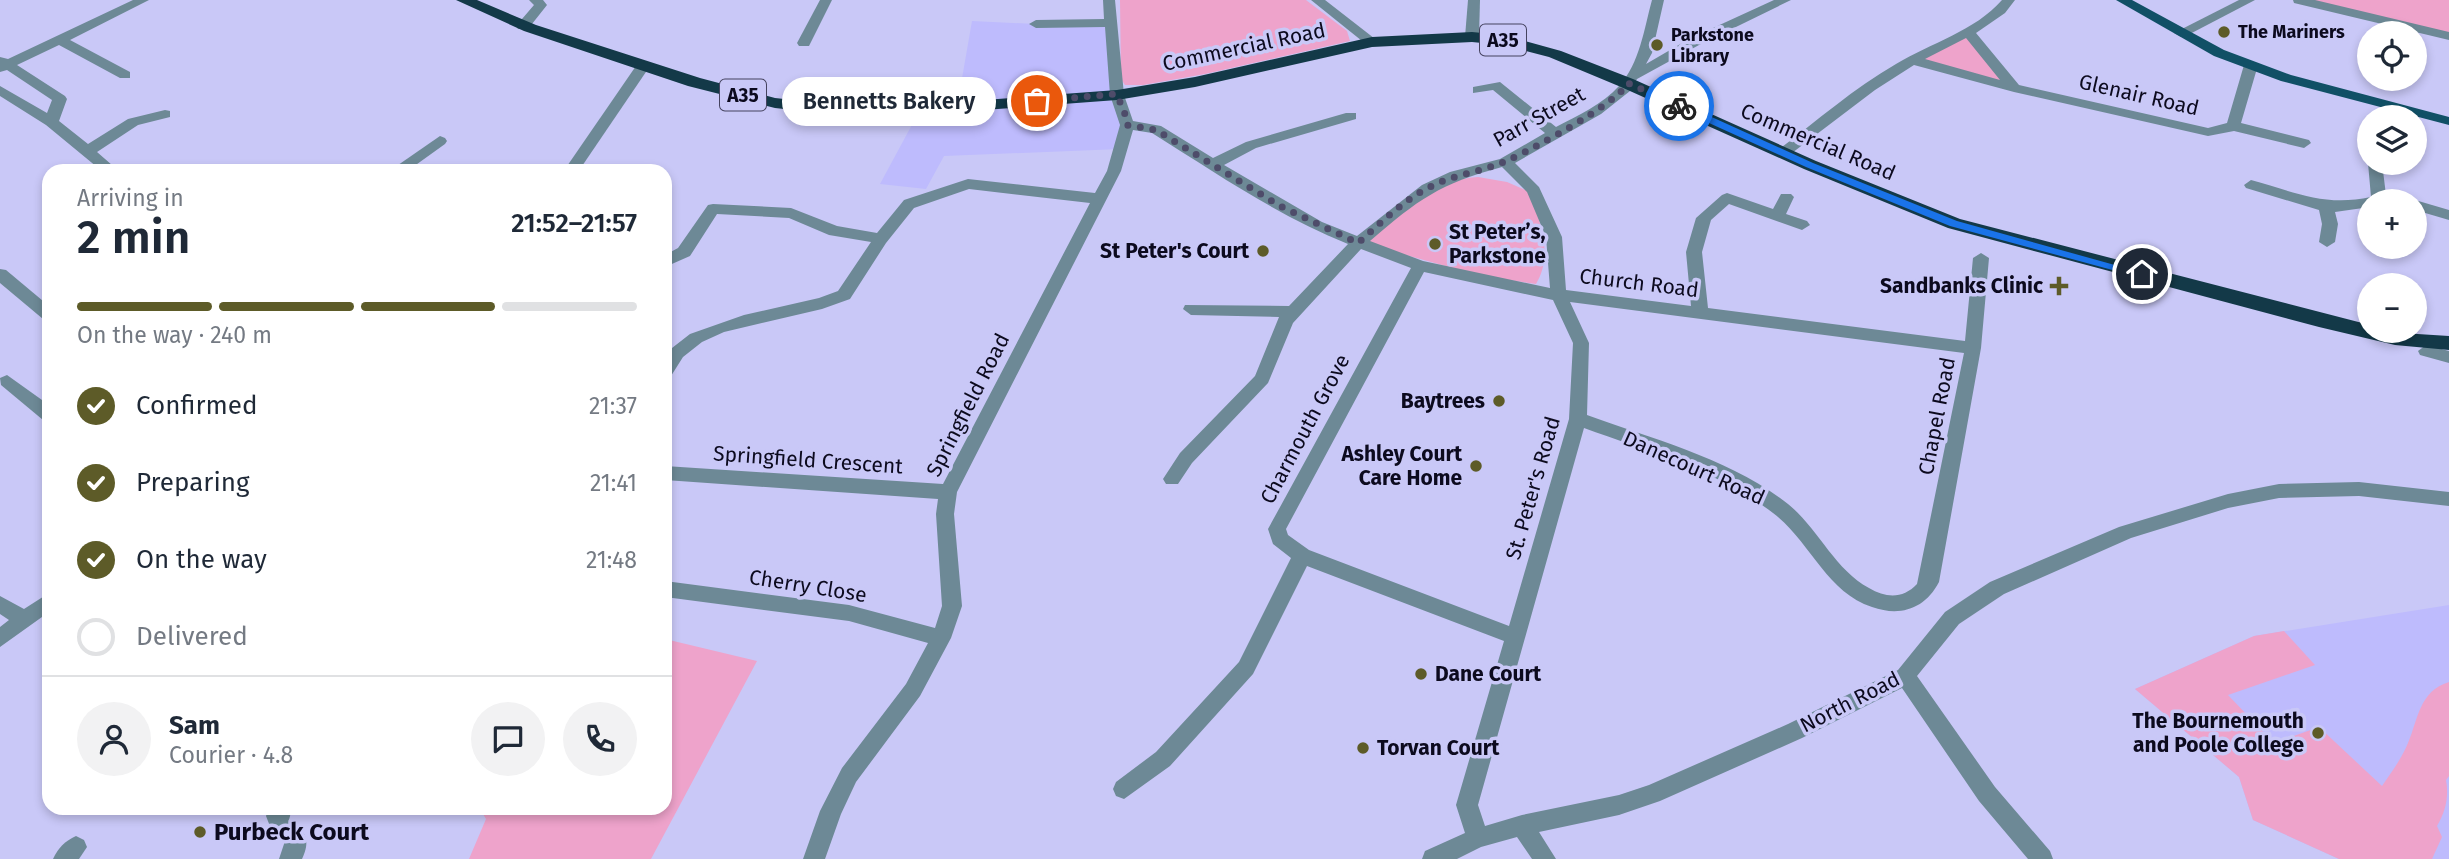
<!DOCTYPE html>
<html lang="en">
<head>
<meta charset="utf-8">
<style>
  body { margin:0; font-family:"Fira Sans",sans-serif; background:#f2f2f3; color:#1f2937; height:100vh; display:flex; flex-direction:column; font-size:26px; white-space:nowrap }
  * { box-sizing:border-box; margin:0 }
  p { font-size:23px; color:#747a83 }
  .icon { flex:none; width:38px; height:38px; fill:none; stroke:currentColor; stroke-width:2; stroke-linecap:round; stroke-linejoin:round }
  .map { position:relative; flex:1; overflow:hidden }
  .side { position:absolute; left:42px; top:164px; width:630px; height:651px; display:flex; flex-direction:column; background:#fff; border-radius:21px; box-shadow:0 4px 10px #0003 }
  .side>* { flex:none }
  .fabs { position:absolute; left:2357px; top:21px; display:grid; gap:14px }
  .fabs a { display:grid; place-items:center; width:70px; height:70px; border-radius:50%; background:#fff; box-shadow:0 4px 10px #0003; font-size:35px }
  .pin { position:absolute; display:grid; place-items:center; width:60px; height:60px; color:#fff; margin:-30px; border:4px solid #fff; border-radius:50%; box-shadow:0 2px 7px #0007 }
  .courier { position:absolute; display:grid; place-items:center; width:70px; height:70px; margin:-35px; border:5px solid #1a73e8; border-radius:50%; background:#fff; color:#222; box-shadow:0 2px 9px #0007 }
  .bubble { position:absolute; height:49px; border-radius:24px; background:#fff; box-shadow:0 4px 10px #0003; font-size:23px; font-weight:600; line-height:49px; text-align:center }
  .head em { font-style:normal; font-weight:600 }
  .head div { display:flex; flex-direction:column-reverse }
  .head { display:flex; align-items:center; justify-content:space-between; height:119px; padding:0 35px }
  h1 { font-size:46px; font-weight:600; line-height:52px }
  .bar { display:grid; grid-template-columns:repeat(4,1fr); gap:10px 7px; align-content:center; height:84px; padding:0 35px }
  .bar i { height:9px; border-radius:5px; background:#e0e1e3 }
  .bar .selected { background:#5d5b28 }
  .bar p { grid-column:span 4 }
  .line { display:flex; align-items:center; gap:18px; padding:0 35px; border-top:2px solid #e0e1e3 }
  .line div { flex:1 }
  .round { display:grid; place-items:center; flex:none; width:74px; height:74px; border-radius:37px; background:#f2f2f3 }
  ol { padding:0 35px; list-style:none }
  li { display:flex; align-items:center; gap:21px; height:77px }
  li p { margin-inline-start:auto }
  li .icon { padding:7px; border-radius:50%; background:#5d5b28; color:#fff; stroke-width:4 }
  li:last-child { color:#747a83 }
  li i { width:38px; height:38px; border:4px solid #e0e1e3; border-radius:50% }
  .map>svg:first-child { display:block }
  .built { fill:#bebbfd }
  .green { fill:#eea3cb }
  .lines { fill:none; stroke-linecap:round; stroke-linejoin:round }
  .minor { fill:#6d8996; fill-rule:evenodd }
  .major { fill:#115066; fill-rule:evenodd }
  .highway { fill:#133948; fill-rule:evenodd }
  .route { fill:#1a73e8 }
  .done { stroke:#4e4c6a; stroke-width:7; stroke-dasharray:0 12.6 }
  .poi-dot { fill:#5d5b28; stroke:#c9c8f7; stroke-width:2.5 }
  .labels { text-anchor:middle; stroke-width:7; stroke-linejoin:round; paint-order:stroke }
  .far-poi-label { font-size:18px; font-weight:bold; fill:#0c0a1e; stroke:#c9c8f7; text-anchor:start }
  .shield { fill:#c9c8f7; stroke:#45435f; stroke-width:2 }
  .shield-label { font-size:19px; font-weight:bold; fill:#0c0a1e }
  .street-label { font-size:21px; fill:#0c0a1e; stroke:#c9c8f7 }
  .poi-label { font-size:21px; font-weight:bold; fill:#0c0a1e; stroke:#c9c8f7; text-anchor:end }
  .near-poi-label { font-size:24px; font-weight:bold; fill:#0c0a1e; stroke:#c9c8f7; text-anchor:start }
</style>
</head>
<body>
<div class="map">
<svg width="2449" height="859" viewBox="0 0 2449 859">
  <rect width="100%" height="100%" fill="#c9c8f7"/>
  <g class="built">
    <polygon points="972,21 1036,24 1111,23 1124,110 1120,149 944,156 926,189 880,184 921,108 957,107"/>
    <polygon points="2449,605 2449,859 2339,859 2253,820 2239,777 2135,689 2254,636"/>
  </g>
  <g class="green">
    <polygon points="1120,0 1306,0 1347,31 1350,41 1205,74 1143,85 1125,85 1121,79"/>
    <polygon points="2299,0 2449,0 2449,36"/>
    <polygon points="1967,31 2014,88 1913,60"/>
    <path d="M 1478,177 L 1507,182 L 1528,191 C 1540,220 1554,254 1536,284 L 1482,276 L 1373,246 L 1368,242 C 1399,214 1434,179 1478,177 Z"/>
    <path d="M 2284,631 L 2315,665 L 2228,695 L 2274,743 L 2319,727 L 2382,786 C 2391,773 2402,758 2408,743 C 2418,720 2419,691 2449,682 L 2449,776 L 2446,780 C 2449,796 2446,811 2437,826 L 2442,837 L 2432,859 L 2339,859 L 2253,820 L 2239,777 L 2135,689 L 2254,636 Z"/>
    <polygon points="665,639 757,661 651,859 469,859 486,819 480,809 665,808"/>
  </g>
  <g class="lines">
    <g class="minor">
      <polygon points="133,0 149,0 70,40 130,72 130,78 120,78 59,45 17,65 65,96 67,99 59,121 88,144 128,119 165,110 170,111 170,117 138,125 97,152 120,172 103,172 46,125 0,96 0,86 47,113 52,100 7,70 0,72 0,57 8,59"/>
      <polygon points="529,0 543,0 547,5 528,29 518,29 516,26 534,5"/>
      <polygon points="820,0 832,0 809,46 799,46 797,43"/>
      <path d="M 1103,0 L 1115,0 L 1124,95 L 1133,121 L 1161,126 L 1213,158 L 1246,142 L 1346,113 L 1356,113 L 1356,119 L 1256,148 L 1224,165 L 1322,222 L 1357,236 L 1422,185 L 1450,172 L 1500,159 L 1545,133 L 1493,90 L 1473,93 L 1473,87 L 1500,82 L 1556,127 C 1577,116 1603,104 1619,86 C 1640,63 1644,29 1652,0 L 1664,0 L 1652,53 L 1646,64 L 1689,39 L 1774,0 L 1791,0 L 1699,45 L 1637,79 L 1630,91 L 1601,114 L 1515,163 L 1539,187 L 1562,237 L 1566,290 L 1691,306 L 1686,252 L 1696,218 L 1722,195 L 1727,193 L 1773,209 L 1781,194 L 1791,194 L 1794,197 L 1786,214 L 1807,221 L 1810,225 L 1802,230 L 1729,204 L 1711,220 L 1702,252 L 1708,308 L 1965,341 L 1973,258 L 1981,253 L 1989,258 L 1981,348 L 1939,582 C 1925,609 1900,617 1872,607 C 1826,592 1810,541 1773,513 C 1719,471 1647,451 1584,428 L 1478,805 L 1485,826 L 1522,815 L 1619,795 L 1649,785 L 1788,724 L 1898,670 L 1945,612 L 1990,582 L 2119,527 L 2228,494 L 2279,484 L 2359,482 L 2449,492 L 2449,506 L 2359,496 L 2279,498 L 2228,508 L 2131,538 L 2004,594 L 1959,624 L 1917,676 L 1995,787 L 2050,851 L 2053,859 L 2028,859 L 1979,801 L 1902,688 L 1802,738 L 1660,801 L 1619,815 L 1539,832 L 1556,859 L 1532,859 L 1517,837 L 1481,847 L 1457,859 L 1422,859 L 1425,851 L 1465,833 L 1456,805 L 1504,641 L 1307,566 L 1253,674 L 1170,766 L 1124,799 L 1116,796 L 1113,789 L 1116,782 L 1156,752 L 1239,662 L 1291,558 L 1273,544 L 1268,529 L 1411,268 L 1361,249 L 1293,323 L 1268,383 L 1192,463 L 1178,484 L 1166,484 L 1163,479 L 1180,453 L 1255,376 L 1279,317 L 1191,315 L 1183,309 L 1185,305 L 1289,306 L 1348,244 C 1278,216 1216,173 1152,133 L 1133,130 L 1121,171 L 957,492 L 954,514 L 962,606 L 951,638 L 920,696 L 856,782 L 841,814 L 825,859 L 803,859 L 820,811 L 842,768 L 906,684 L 928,643 L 849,621 L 665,597 L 665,581 L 849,605 L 935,628 L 942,606 L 936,514 L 938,499 L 665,480 L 665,466 L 943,484 L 1090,203 L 969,189 L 914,208 L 886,243 L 850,299 L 822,309 L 724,332 L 702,342 L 683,357 L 671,376 L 665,378 L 665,358 L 672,348 L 690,334 L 744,315 L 819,298 L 838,291 L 871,242 L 829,235 L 789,218 L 717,214 L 690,256 L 665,267 L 665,255 L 678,248 L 708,205 L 713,204 L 791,208 L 837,226 L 877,233 L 904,200 L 968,179 L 1095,193 L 1107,171 L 1120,125 L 1110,95 L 1105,27 L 1036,28 L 1029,24 L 1036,20 L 1104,19 ZM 1502,167 L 1527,192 L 1546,237 L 1550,288 L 1423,261 L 1370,241 C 1419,199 1439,184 1502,167 ZM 1424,272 L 1553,300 L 1573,343 L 1569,419 L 1509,626 L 1309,550 L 1288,535 L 1286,529 ZM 1570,302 L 1964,353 L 1917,584 C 1903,599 1886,598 1869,588 C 1834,569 1818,528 1788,504 C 1731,459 1653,439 1587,415 L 1589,343 Z"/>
      <polygon points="1311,0 1325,0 1379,42 1372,46 1367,45"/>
      <polygon points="1468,0 1480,0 1479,37 1472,41 1465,37"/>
      <path d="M 2002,0 L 2015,0 L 2005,13 L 1976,33 L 2019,85 L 2208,128 L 2227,123 L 2244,65 L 2251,61 L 2258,65 L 2241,123 L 2309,140 L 2311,143 L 2304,148 L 2234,131 L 2208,136 L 2014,92 L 1914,65 L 1875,90 L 1788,156 L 1778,156 L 1776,153 L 1778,150 C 1817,121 1854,88 1896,64 C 1931,43 1975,31 2002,0 ZM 1966,38 L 2000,80 L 1925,59 Z"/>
      <polygon points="2239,0 2255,0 2186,36 2181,37 2174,33"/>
      <polygon points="2293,0 2315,0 2449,32 2449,40 2294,3"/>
      <polygon points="643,62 650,66 578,172 563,172 638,63"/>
      <polygon points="440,136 445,138 447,141 445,144 406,172 388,172"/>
      <path d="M 2370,160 L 2370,163 L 2382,163 L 2386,195 L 2402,196 L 2410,201 L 2370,201 L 2370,207 L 2335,212 L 2338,224 L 2335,242 L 2327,247 L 2319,242 L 2322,224 L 2319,210 L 2246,188 L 2244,185 L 2251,180 C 2295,192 2324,207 2371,197 L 2368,163 Z"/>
      <polygon points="138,167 151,167 158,172 131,172"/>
      <polygon points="2415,200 2449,210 2449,220 2415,210 2415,201 2410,201"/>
      <polygon points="0,269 6,270 49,306 49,321 43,319 0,283"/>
      <polygon points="2426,345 2449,351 2449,363 2420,355 2418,351"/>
      <polygon points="7,375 49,405 49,422 43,420 1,385 0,378"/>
      <polygon points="49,593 49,612 0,647 0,627 9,620 0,614 0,596 24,609"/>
      <path d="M 269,808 L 292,808 L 289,820 C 306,830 311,841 302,859 L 279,859 L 285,841 L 273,834 L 266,816 Z"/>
      <path d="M 76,836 L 84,840 L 87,847 L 79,859 L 53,859 C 58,848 65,841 76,836 Z"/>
    </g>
    <polygon class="major" points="2116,0 2132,0 2224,50 2291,75 2449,117 2449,125 2281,81 2214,56"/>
    <polygon class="highway" points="456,0 477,0 536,25 700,78 775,98 849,106 957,102 1117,90 1195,77 1372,37 1472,32 1503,35 1561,51 1633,79 1816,161 1960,219 2370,325 2370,331 2449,336 2449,350 2395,345 2319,327 1948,228 1804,169 1621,87 1549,57 1502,45 1472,42 1372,47 1195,87 1117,100 957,112 849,116 775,108 688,86 524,31"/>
  </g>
  <polygon class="route" points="1676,104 1683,104 1813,163 1957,221 2147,274 2142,278 1950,226 1806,167 1676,108"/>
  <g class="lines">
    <path class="done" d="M 1037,101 L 1116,94 L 1124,110 L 1127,125 L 1156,130 L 1280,206 L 1358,243 C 1380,224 1403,200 1430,187 C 1454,174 1482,172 1506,161 C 1530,151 1618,103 1628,83 L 1679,106"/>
  </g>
  <g class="poi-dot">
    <circle cx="2224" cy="32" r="7"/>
    <circle cx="1657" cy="45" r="7"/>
    <circle cx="1435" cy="244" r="7"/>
    <circle cx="1263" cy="251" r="7"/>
    <path d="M2055.5 275.5h7v7h7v7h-7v7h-7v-7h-7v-7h7z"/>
    <circle cx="1499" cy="401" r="7"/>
    <circle cx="1476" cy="466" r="7"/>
    <circle cx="1421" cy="674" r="7"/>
    <circle cx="2318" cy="733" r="7"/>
    <circle cx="1363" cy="748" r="7"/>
    <circle cx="200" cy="832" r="7"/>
  </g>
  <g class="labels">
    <g class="far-poi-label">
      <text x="2238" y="38">The Mariners</text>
      <text x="1671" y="41">Parkstone<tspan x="1671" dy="21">Library</tspan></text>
    </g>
    <g class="shield">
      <rect x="1480" y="24.5" width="46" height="31" rx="5"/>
      <rect x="720" y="79.5" width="46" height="31" rx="5"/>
    </g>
    <g class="shield-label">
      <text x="1503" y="47">A35</text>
      <text x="743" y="102">A35</text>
    </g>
    <g class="street-label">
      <text transform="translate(1244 47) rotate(-12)" y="7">Commercial Road</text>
      <text transform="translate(2139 95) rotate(13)" y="7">Glenair Road</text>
      <text transform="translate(1539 117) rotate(-29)" y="7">Parr Street</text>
      <text transform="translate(1818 142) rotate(23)" y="7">Commercial Road</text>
      <text transform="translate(1639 283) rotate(7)" y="7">Church Road</text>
      <text transform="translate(968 405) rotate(-63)" y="7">Springfield Road</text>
      <text transform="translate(1937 416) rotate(-79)" y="7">Chapel Road</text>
      <text transform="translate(1305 429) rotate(-62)" y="7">Charmouth Grove</text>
      <text transform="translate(808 460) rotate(4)" y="7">Springfield Crescent</text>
      <text transform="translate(1694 468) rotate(24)" y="7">Danecourt Road</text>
      <text transform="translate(1533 488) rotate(-74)" y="7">St. Peter's Road</text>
      <text transform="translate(808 586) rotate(9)" y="7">Cherry Close</text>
      <text transform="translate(1850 702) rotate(-27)" y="7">North Road</text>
    </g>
    <g class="poi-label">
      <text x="1449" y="239" text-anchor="start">St Peter’s,<tspan x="1449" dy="24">Parkstone</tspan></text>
      <text x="1249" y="258">St Peter's Court</text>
      <text x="2043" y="293">Sandbanks Clinic</text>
      <text x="1485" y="408">Baytrees</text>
      <text x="1462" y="461">Ashley Court<tspan x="1462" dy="24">Care Home</tspan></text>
      <text x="1435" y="681" text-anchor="start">Dane Court</text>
      <text x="2304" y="728">The Bournemouth<tspan x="2304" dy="24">and Poole College</tspan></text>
      <text x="1377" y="755" text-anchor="start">Torvan Court</text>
    </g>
    <g class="near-poi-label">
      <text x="214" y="840">Purbeck Court</text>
    </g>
  </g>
</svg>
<div class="fabs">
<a><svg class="icon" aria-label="locate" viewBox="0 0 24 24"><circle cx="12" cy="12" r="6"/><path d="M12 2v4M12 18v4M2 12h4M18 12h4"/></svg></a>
<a><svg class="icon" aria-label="layers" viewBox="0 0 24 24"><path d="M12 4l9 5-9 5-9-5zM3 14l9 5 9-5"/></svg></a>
<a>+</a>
<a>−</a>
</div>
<div class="pin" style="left:1037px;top:101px;background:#ea580c"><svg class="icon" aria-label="bag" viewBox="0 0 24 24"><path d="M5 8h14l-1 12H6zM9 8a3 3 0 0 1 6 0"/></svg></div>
<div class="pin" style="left:2142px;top:274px;background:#1f2937"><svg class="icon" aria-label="home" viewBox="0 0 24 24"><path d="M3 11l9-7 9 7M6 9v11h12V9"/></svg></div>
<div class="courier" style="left:1679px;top:106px"><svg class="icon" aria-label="bike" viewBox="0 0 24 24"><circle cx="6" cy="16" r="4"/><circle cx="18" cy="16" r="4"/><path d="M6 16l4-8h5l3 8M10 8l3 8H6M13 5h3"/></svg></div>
<div class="bubble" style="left:782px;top:77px;width:214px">Bennetts Bakery</div>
<section class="side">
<div class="head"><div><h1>2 min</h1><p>Arriving in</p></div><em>21:52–21:57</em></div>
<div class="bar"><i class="selected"></i><i class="selected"></i><i class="selected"></i><i></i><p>On the way · 240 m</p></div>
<ol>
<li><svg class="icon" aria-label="check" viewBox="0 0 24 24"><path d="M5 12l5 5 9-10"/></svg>Confirmed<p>21:37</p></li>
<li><svg class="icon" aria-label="check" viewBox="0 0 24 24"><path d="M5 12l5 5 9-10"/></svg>Preparing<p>21:41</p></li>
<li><svg class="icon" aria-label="check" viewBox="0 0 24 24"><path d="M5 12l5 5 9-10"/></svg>On the way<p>21:48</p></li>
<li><i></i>Delivered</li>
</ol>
<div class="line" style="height:126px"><a class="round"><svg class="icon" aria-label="person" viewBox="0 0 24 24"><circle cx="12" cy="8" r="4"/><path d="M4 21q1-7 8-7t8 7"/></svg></a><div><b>Sam</b><p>Courier · 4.8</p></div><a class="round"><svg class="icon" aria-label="chat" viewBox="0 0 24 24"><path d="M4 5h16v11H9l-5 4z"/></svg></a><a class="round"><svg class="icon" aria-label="phone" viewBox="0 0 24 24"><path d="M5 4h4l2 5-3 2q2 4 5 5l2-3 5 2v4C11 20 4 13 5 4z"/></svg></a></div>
</section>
</div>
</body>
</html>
